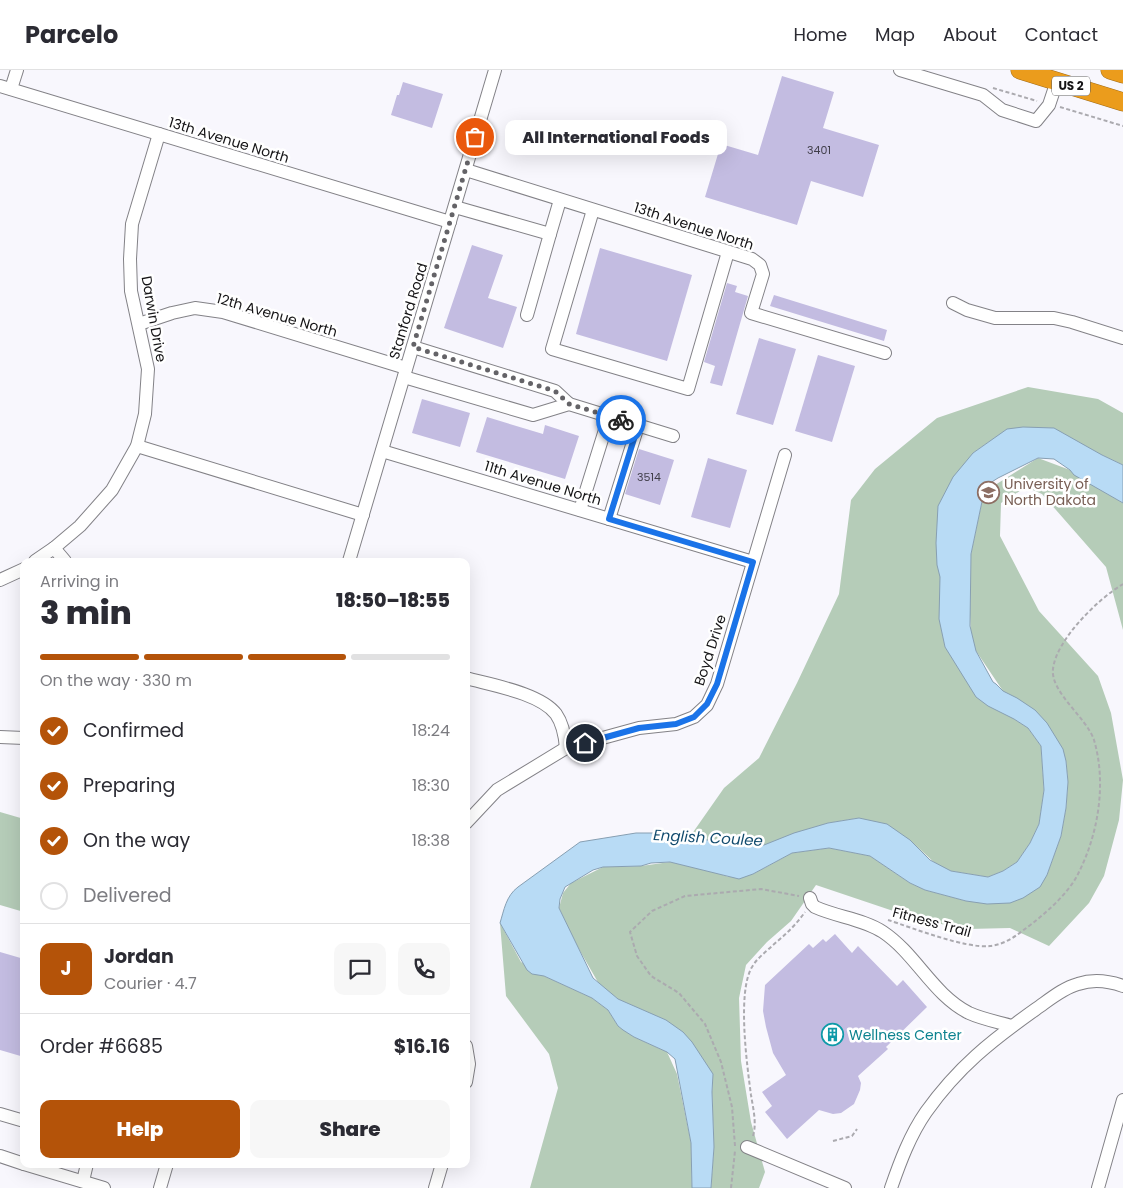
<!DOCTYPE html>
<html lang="en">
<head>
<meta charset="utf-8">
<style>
  body { margin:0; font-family:Poppins,sans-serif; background:#f7f7f7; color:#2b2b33; height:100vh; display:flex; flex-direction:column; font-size:19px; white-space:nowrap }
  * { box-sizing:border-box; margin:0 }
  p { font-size:16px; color:#7c7c81 }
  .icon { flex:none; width:28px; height:28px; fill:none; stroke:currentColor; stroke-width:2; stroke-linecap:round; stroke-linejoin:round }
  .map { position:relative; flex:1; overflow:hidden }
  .panel { position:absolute; left:20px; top:488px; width:450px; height:610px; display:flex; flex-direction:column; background:#fff; border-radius:10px; box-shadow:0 5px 20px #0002 }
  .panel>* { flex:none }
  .pin { position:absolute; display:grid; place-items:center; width:42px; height:42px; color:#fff; margin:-21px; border:2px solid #fff; border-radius:50%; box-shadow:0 1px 5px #0007 }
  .courier { position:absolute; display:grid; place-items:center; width:50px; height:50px; margin:-25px; border:4px solid #1a73e8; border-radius:50%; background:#fff; color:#222; box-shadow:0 1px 6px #0007 }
  .bubble { position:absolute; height:35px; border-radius:10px; background:#fff; box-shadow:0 5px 20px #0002; font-size:16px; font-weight:800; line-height:35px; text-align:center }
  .head em { font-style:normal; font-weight:800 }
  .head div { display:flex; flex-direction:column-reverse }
  .head { display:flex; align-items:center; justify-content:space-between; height:85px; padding:0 20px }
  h1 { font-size:32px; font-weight:800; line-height:38px }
  .bar { display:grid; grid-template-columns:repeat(4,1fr); gap:8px 5px; align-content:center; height:60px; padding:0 20px }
  .bar i { height:6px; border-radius:4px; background:#e1e1e2 }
  .bar .active { background:#b45309 }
  .bar p { grid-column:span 4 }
  .line { display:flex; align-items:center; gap:12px; padding:0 20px; border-top:1px solid #e1e1e2 }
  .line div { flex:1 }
  .round { display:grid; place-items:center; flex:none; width:52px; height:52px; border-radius:10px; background:#f7f7f7 }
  ol { padding:0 20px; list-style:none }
  li { display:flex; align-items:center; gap:15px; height:55px }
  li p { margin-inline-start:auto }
  li .icon { padding:5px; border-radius:50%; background:#b45309; color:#fff; stroke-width:4 }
  li:last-child { color:#7c7c81 }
  li i { width:28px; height:28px; border:2px solid #e1e1e2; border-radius:50% }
  .button { display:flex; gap:10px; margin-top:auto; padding:10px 20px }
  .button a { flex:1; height:58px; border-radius:10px; background:#b45309; color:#fff; font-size:20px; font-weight:800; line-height:58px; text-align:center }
  .button a+a { background:#f7f7f7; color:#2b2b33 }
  header { display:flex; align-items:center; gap:30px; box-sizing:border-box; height:70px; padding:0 25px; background:#fff; border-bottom:1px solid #e1e1e2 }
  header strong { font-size:24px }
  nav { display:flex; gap:28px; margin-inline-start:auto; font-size:18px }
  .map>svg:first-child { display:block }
  .green { fill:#b5ccb8 }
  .water { fill:#b8dbf5; stroke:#879fb2 }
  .building { fill:#c3bce1 }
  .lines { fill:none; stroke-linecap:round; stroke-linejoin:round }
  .minor-casing { stroke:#838287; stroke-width:14 }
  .highway-casing { stroke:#a06c1a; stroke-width:19 }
  .path { stroke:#abaaaf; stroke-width:2; stroke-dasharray:4 2.5; stroke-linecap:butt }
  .minor { stroke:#fff; stroke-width:12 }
  .highway { stroke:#eb9c1c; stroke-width:18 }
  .done { stroke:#646367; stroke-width:5; stroke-dasharray:0 9 }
  .route { stroke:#1a73e8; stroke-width:6 }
  .labels { text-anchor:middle; stroke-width:5; stroke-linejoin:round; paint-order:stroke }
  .number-label { font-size:11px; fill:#403e49 }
  .shield { fill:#fff; stroke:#5b5a5c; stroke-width:1 }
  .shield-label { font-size:12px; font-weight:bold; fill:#151416 }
  .street-label { font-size:14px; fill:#151416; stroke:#fff }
  .education-label { font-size:14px; fill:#785e54; stroke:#fff; text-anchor:start }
  .culture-label { font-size:14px; fill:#0d838f; stroke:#fff; text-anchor:start }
  .water-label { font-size:15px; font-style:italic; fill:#114b6e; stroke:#fff }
</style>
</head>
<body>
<header>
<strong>Parcelo</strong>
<nav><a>Home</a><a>Map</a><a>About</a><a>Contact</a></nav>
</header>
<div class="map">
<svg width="1123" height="1118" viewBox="0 0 1123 1118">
  <rect width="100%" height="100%" fill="#f8f7fd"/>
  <g class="green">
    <polygon points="1028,317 1098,329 1123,343 1123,395 1102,385 990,371 973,383 940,507 945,577 958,595 1014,649 1028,658 1041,676 1044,720 1039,754 1030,773 1017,792 1003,801 988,807 951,801 938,796 910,770 859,748 828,753 764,775 744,775 689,768 724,718 759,688 797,613 839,524 851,430 875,399 937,348"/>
    <polygon points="1038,388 1070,400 1123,433 1123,560 1106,497 1042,424 1026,417 1001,433 1000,466 1039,541 1098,606 1111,643 1123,710 1119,750 1104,806 1089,833 1049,876 1010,858 968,859 920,850 816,815 791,851 767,872 746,895 739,928 741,991 751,1052 765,1102 759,1118 711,1118 714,1077 712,1022 713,1004 599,914 576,874 559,838 563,823 571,813 603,797 641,796 670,792 710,801 729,807 753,804 792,783 829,778 870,786 910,813 925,820 966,831 1047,805 1061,766 1066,738 1068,712 1066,691 1003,621 976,581 971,566 970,544 971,484 984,422"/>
    <polygon points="0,742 24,749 24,842 0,835"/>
    <polygon points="500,853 521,892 544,906 592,928 608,940 618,956 634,967 667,982 677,1004 691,1073 692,1118 530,1118 558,1018 549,984 506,926"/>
  </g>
  <path class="water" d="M 1023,357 L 1054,358 L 1102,385 L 1123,395 L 1123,433 L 1074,405 L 1070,400 L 1054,389 L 1038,388 L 998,408 L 987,415 L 984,422 L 971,484 L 970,556 L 976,581 L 993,612 L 996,614 L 1003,621 L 1017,628 L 1035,640 L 1047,653 L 1063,679 L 1066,691 L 1068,712 L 1066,738 L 1061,766 L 1047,805 L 1040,817 L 1023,828 L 1010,833 L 987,834 L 966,831 L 925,820 L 910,813 L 870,786 L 829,778 L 792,783 L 753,804 L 739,809 L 670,792 L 651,793 L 641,796 L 603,797 L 593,800 L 565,817 L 560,829 L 559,838 L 593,908 L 618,929 L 666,950 L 683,962 L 692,972 L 713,1004 L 712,1022 L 714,1077 L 711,1118 L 692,1118 L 691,1073 L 675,989 L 667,982 L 634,967 L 623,960 L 618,956 L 608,940 L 592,928 L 544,906 L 532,904 L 527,900 L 500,853 C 504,840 506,826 518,817 L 580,772 L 636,763 L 656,763 L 744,775 L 764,775 L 794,763 L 828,753 L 859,748 L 887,754 L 910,770 L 930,790 L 951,801 L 988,807 L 1003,801 L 1017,792 L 1030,773 L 1039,754 L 1044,720 L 1041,676 L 1028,658 L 1014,649 L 988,636 L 976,627 L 945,577 L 939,549 L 940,507 L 937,495 L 936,473 L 938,436 L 953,407 L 973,383 L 1007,359 Z"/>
  <g class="building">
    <polygon points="782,6 834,22 823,58 879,75 863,127 811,111 797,155 705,127 721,74 758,85"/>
    <polygon points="403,12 443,24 432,58 391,45 397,25 399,25"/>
    <polygon points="472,175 503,185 488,228 517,237 503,278 444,258"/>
    <polygon points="600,178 692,205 667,291 576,264"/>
    <polygon points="727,213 737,216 735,222 748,226 722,316 710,313 715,296 704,292"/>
    <polygon points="774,225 887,260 884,271 770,236"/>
    <polygon points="759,268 796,279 773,355 736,344"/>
    <polygon points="818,285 855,296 832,372 795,361"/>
    <polygon points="422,329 470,343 460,377 412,363"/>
    <polygon points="487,347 543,364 545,355 579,366 565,409 476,382"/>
    <polygon points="639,379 674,390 660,435 625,424"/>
    <polygon points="708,388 747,400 730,458 691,447"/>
    <polygon points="835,864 852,883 858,876 897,916 903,910 927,937 886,977 888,979 858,1006 861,1013 860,1020 854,1034 841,1043 833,1044 819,1040 787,1069 765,1042 772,1036 762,1022 786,1005 773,983 766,957 763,941 765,915 809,874 813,878 823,869 826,872"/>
    <polygon points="0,882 24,889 24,987 0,980"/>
  </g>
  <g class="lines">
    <defs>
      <g id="minor">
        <polyline points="900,0 983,25 1002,40 1036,51 1049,35 1057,11"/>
        <polyline points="0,16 450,152"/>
        <polyline points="11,19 17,0"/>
        <polyline points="466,100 752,189 760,195 763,204 751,243 885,283"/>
        <polyline points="455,137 550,164 527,245"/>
        <polyline points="593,140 552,279 688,319 728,182"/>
        <polyline points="550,164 560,130"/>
        <polyline points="953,233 967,240 995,248 1054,248 1072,252 1123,268"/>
        <polyline points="139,254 172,243 195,238 223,242 406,298"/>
        <polyline points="413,277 555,321 569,334"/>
        <polyline points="404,307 533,345 569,334 673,366"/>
        <polyline points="137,376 363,445"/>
        <polyline points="382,381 753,492"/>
        <polyline points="580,440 609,347"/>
        <polyline points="609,449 638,356"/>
        <polyline points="54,478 65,491"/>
        <polyline points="35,491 54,478 80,456 112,420 137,376 145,344 148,299 131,221 130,189 132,154 159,64"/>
        <polyline points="349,491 495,0"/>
        <polyline points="0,510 24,499"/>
        <path d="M 466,608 C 491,615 540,623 556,644 C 563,654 565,666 566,678"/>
        <polyline points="0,667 24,668"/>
        <polyline points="466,753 497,720 566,678 639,658 676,654 694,647 707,635 717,614 785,385"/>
        <path d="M 810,828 L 812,834 L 815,837 C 837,847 863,849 883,862 C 916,884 933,925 969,943 C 982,949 998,952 1012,956"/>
        <polyline points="466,976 469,994 466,1012"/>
        <polyline points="0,1044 24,1051"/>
        <polyline points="747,1077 845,1118"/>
        <polyline points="0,1086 24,1094"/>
        <polyline points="24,1094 104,1118"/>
        <polyline points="83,1111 87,1094"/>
        <polyline points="160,1118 167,1094"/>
        <polyline points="435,1118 442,1094"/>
        <path d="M 891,1118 C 900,1092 910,1065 926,1042 C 958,997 991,971 1036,939 C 1049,930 1063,918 1078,914 C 1093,909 1109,911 1123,916"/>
        <polyline points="1098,1118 1123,1030"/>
      </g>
      <g id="highway">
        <polyline points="1020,0 1123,32"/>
        <polyline points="1110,0 1123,4"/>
      </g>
    </defs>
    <use href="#minor" class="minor-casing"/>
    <use href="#highway" class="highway-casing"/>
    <g class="path">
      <polyline points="993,18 1037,31"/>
      <polyline points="1060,37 1123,56"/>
      <path d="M 888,850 C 913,858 966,879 990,876 C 1008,874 1019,863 1033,853 C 1049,840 1067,824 1077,806 C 1098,766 1107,714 1094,670 C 1087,648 1050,622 1053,599 C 1056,570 1098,529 1123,514"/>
      <path d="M 753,1066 C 757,1053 753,1038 751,1025 C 747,995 737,922 752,897 C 757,888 766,882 773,875 C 785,865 796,855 805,842"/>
      <polyline points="833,1071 852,1066 857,1059"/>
      <polyline points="735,1076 732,1037 721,992 705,954 679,923 651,906 637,886 630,862 652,841 685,826 761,819 799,826"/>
      <polyline points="731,1118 735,1081"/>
    </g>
    <use href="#minor" class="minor"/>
    <use href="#highway" class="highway"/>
  </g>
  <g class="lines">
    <polyline class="done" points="475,67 413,277 555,321 569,334 621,350"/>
    <polyline class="route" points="585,673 639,658 676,654 694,647 707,634 717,614 753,492 609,449 638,356 621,350"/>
  </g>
  <defs>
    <symbol id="university-ring" viewBox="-11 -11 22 22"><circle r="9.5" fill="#fff" stroke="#8d6e63" stroke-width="1.5"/><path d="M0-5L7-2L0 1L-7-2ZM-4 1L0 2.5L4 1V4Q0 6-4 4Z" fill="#8d6e63"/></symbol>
    <symbol id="building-ring" viewBox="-11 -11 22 22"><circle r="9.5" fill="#fff" stroke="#0f9aa8" stroke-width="1.5"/><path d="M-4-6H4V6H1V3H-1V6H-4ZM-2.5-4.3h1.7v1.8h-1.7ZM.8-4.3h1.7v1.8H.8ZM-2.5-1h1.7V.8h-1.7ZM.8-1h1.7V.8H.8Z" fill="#0f9aa8"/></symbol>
  </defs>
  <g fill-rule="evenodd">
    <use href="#university-ring" x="976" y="410" width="25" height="25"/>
    <use href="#building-ring" x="820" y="952" width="25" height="25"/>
  </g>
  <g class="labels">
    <g class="number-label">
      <text x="819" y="84">3401</text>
      <text x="649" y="411">3514</text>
    </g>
    <rect class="shield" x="1052" y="6.5" width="38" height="19" rx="4"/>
    <g class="shield-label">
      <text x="1071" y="20">US 2</text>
    </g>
    <g class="street-label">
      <text transform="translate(229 70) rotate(17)" y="5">13th Avenue North</text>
      <text transform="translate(694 156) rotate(18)" y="5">13th Avenue North</text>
      <text transform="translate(408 241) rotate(-73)" y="5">Stanford Road</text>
      <text transform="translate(277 245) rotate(16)" y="5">12th Avenue North</text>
      <text transform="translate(154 249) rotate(80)" y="5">Darwin Drive</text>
      <text transform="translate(543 413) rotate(17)" y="5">11th Avenue North</text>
      <text transform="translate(710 580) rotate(-72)" y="5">Boyd Drive</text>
      <text transform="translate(932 852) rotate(15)" y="5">Fitness Trail</text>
    </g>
    <g class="education-label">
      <text x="1004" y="419">University of<tspan x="1004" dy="16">North Dakota</tspan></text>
    </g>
    <g class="culture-label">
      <text x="849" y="970">Wellness Center</text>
    </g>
    <g class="water-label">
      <text transform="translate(708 768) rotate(3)" y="5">English Coulee</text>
    </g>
  </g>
</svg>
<div class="pin" style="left:475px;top:67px;background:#ea580c"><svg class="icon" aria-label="bag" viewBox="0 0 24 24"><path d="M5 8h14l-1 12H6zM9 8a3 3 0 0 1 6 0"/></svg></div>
<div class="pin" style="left:585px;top:673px;background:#1f2937"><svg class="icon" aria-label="home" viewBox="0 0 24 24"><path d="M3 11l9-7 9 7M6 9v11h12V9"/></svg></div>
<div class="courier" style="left:621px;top:350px"><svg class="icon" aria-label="bike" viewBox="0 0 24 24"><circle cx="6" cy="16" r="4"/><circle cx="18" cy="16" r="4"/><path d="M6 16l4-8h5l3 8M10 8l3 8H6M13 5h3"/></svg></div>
<div class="bubble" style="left:505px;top:50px;width:222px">All International Foods</div>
<section class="panel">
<div class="head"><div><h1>3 min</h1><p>Arriving in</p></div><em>18:50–18:55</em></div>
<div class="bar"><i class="active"></i><i class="active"></i><i class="active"></i><i></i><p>On the way · 330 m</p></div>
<ol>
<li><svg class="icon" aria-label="check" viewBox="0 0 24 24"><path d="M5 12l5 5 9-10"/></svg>Confirmed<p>18:24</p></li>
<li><svg class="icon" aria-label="check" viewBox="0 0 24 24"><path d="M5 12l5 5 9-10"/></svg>Preparing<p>18:30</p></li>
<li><svg class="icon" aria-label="check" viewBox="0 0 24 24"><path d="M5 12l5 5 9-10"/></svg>On the way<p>18:38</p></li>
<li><i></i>Delivered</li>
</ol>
<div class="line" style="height:90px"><b class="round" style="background:#b45309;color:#fff">J</b><div><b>Jordan</b><p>Courier · 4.7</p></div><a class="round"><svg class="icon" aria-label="chat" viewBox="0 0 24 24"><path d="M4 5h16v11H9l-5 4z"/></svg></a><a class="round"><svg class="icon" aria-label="phone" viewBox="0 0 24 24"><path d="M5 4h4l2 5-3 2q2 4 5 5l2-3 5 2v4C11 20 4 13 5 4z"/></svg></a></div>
<div class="line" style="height:65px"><div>Order #6685</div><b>$16.16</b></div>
<div class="button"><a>Help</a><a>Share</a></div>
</section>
</div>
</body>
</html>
